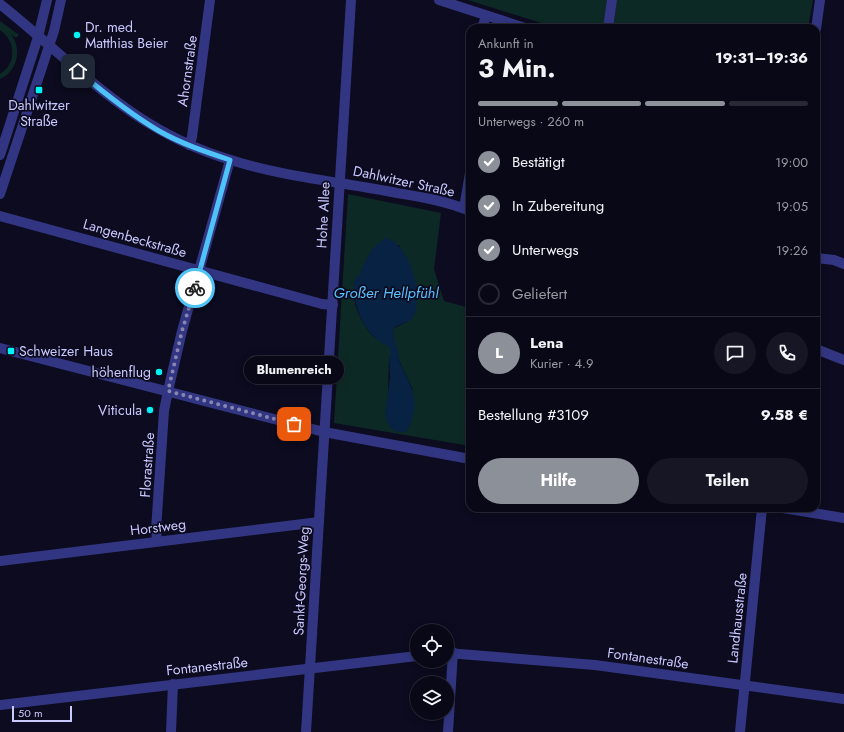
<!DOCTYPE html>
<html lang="de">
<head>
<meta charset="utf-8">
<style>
  body { margin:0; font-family:Jost,sans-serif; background:#171624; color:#f1f3f6; height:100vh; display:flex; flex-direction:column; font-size:15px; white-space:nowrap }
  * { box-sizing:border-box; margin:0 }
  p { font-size:13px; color:#999aa1 }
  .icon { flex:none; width:22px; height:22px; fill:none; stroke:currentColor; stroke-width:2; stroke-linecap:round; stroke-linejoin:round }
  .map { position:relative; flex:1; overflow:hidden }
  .sheet { position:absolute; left:466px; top:24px; width:354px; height:488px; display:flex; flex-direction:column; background:#090817; border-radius:12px; box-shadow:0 2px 10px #0003,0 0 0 1px #292936 }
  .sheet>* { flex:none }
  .fabs { position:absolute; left:410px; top:624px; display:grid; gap:8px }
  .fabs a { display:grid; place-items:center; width:44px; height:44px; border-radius:50%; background:#090817; box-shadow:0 2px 10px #0003,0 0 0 1px #292936; font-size:20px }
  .scale { position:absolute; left:12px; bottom:10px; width:60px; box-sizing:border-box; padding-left:4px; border:2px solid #cac9ff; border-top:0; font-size:11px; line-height:14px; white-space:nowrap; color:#cac9ff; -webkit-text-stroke:3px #0c0b1f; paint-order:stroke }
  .pin { position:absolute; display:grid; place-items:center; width:34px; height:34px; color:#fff; margin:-17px; border-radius:8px; box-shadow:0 2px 6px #0006 }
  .courier { position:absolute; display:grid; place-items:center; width:40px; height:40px; margin:-20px; border:3px solid #4fc3f7; border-radius:50%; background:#fff; color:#222; box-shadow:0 1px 5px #0007 }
  .bubble { position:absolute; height:28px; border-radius:14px; background:#090817; box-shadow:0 2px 10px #0003,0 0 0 1px #292936; font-size:13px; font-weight:700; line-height:28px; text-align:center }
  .headline em { font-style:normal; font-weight:700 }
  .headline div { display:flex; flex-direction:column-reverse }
  .headline { display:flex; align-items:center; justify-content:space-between; height:68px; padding:0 12px }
  h1 { font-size:26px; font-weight:700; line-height:30px }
  .bar { display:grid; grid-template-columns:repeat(4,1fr); gap:6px 4px; align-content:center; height:48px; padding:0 12px }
  .bar i { height:5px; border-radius:3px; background:#292936 }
  .bar .active { background:#8c9099 }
  .bar p { grid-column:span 4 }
  .line { display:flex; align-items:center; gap:10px; padding:0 12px; border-top:1px solid #292936 }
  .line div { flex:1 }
  .round { display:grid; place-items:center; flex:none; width:42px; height:42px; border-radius:21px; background:#171624 }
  ol { padding:0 12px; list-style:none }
  li { display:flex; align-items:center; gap:12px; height:44px }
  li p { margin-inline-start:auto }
  li .icon { padding:4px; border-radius:50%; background:#8c9099; color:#fff; stroke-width:4 }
  li:last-child { color:#999aa1 }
  li i { width:22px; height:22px; border:2px solid #292936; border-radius:50% }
  .cta { display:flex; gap:8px; margin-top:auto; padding:8px 12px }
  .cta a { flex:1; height:46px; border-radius:24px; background:#8c9099; color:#fff; font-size:16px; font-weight:700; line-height:46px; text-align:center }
  .cta a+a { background:#171624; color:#f1f3f6 }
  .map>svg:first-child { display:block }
  .green { fill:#0d2926; fill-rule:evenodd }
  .water { fill:#072242 }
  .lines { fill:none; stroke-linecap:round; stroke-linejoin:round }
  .canal { stroke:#072242; stroke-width:8 }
  .minor { stroke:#323682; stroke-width:10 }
  .done { stroke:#8886b1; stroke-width:4; stroke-dasharray:0 7.2 }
  .route { stroke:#4fc3f7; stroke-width:5 }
  .poi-dot { fill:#00f2f4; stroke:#0c0b1f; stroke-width:1.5 }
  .labels { text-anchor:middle; stroke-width:3.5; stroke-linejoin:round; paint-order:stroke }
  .poi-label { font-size:14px; fill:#cac9ff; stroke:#0c0b1f; text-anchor:start }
  .street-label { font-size:14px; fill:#cac9ff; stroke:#0c0b1f }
  .water-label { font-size:15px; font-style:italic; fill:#57c0ff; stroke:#0c0b1f }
</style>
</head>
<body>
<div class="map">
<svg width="844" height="732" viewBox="0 0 844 732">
  <rect width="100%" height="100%" fill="#0c0b1f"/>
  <g class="green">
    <polygon points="468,0 608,0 604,28 557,28"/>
    <polygon points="617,0 813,0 808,28 613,28"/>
    <path d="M 0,21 L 19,35 L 16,38 L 11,34 C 22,49 18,71 0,79 L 0,74 C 17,64 16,41 0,30 Z"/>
    <path d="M 348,194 L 441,213 L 434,269 L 444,301 L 470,308 L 470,446 L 334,423 ZM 399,245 L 404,255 L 407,322 L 394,328 L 393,334 L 396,350 C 387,345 377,341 370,333 C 358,318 346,290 360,275 ZM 397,356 L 413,390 L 388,392 L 389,357 Z"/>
  </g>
  <g class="water">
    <path d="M 386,238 C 409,243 424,295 414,315 C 410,323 401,323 394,328 L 393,334 L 397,350 L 392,351 L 390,347 C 370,339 359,320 355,299 C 354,294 352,287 355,281 C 356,277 360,275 361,271 C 367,256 372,246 386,238 Z"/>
    <path d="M 397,356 C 409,385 424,399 407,431 C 395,435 386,426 385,414 L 390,377 L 389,357 Z"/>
  </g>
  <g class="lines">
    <polyline class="canal" points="394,351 395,356"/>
    <g class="minor">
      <polyline points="439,0 525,28"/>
      <path d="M 0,4 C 78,66 130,130 231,160 C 284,177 342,182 397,193 C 422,197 446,201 470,211"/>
      <polyline points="482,28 486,16"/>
      <polyline points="608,28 612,0"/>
      <polyline points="816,29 820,0"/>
      <polyline points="189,145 192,137 210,0"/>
      <polyline points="0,155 38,37 47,0"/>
      <polyline points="0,194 54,31 61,0"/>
      <polyline points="464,208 470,173"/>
      <polyline points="0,216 322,304 333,305"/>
      <polyline points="816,258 834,260 844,264"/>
      <polyline points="0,348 324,432 470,459"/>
      <polyline points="816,349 844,360"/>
      <polyline points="783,508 844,518"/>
      <polyline points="157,541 156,530 164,411 168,391 182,331 230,160"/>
      <polyline points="0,561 319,522"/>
      <polyline points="447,653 595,665 844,699"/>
      <polyline points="0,705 417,656"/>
      <polyline points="171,732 173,684"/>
      <polyline points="306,732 351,0"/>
      <polyline points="448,732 453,652"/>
      <polyline points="740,732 762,508"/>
    </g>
  </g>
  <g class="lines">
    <polyline class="done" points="195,288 182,331 168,391 294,424"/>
    <path class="route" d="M 78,71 C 104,93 130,114 159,131 C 182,144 206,152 230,160 L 195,288"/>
  </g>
  <g class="poi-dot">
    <circle cx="77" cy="35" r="4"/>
    <rect x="35" y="86" width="8" height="8" rx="2"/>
    <rect x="7" y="347" width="8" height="8" rx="2"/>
    <circle cx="159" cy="372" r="4"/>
    <circle cx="150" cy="410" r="4"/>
  </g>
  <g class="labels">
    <g class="poi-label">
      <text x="85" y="32">Dr. med.<tspan x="85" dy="16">Matthias Beier</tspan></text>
      <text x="39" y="110" text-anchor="middle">Dahlwitzer<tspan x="39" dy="16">Straße</tspan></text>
      <text x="19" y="356">Schweizer Haus</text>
      <text x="151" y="377" text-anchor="end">höhenflug</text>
      <text x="142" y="415" text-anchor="end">Viticula</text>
    </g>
    <g class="street-label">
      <text transform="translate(187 71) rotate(-82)" y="5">Ahornstraße</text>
      <text transform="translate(404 181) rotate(12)" y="5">Dahlwitzer Straße</text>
      <text transform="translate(323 215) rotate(-87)" y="5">Hohe Allee</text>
      <text transform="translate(135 238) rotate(16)" y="5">Langenbeckstraße</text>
      <text transform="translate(147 465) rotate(-86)" y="5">Florastraße</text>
      <text transform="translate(158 527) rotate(-7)" y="5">Horstweg</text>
      <text transform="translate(301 581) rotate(-87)" y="5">Sankt-Georgs-Weg</text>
      <text transform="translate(737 618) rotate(-84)" y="5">Landhausstraße</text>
      <text transform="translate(648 658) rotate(8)" y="5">Fontanestraße</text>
      <text transform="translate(207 666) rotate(-6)" y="5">Fontanestraße</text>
    </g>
    <g class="water-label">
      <text x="386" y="298">Großer Hellpfühl</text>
    </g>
  </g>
</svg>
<div class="fabs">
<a><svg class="icon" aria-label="locate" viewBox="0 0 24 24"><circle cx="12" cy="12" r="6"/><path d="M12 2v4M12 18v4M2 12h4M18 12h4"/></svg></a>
<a><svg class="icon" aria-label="layers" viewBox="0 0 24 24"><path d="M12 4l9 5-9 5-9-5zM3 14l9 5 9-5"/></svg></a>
</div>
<div class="scale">50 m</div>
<div class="pin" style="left:294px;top:424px;background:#ea580c"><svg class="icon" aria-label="bag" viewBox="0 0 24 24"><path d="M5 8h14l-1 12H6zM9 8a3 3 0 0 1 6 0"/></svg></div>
<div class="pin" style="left:78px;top:71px;background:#1f2937"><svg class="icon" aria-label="home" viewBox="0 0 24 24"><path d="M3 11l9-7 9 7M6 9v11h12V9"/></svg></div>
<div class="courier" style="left:195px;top:288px"><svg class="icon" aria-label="bike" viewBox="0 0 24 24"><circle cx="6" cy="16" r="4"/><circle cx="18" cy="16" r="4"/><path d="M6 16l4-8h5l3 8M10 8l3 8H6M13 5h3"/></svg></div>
<div class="bubble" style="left:244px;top:356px;width:100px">Blumenreich</div>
<section class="sheet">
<div class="headline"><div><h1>3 Min.</h1><p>Ankunft in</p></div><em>19:31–19:36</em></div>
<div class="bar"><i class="active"></i><i class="active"></i><i class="active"></i><i></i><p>Unterwegs · 260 m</p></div>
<ol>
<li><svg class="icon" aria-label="check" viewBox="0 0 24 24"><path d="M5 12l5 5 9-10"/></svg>Bestätigt<p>19:00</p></li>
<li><svg class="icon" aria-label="check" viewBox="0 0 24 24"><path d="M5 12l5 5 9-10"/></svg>In Zubereitung<p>19:05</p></li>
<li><svg class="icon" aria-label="check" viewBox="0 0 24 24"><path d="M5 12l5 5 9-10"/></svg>Unterwegs<p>19:26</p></li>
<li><i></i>Geliefert</li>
</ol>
<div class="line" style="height:72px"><b class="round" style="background:#8c9099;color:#fff">L</b><div><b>Lena</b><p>Kurier · 4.9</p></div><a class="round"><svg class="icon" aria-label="chat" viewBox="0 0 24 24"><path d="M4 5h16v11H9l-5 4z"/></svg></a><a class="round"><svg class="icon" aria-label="phone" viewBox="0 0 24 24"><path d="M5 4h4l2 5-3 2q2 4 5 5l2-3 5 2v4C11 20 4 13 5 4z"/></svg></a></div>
<div class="line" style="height:52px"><div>Bestellung #3109</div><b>9.58 €</b></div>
<div class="cta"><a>Hilfe</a><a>Teilen</a></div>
</section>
</div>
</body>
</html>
